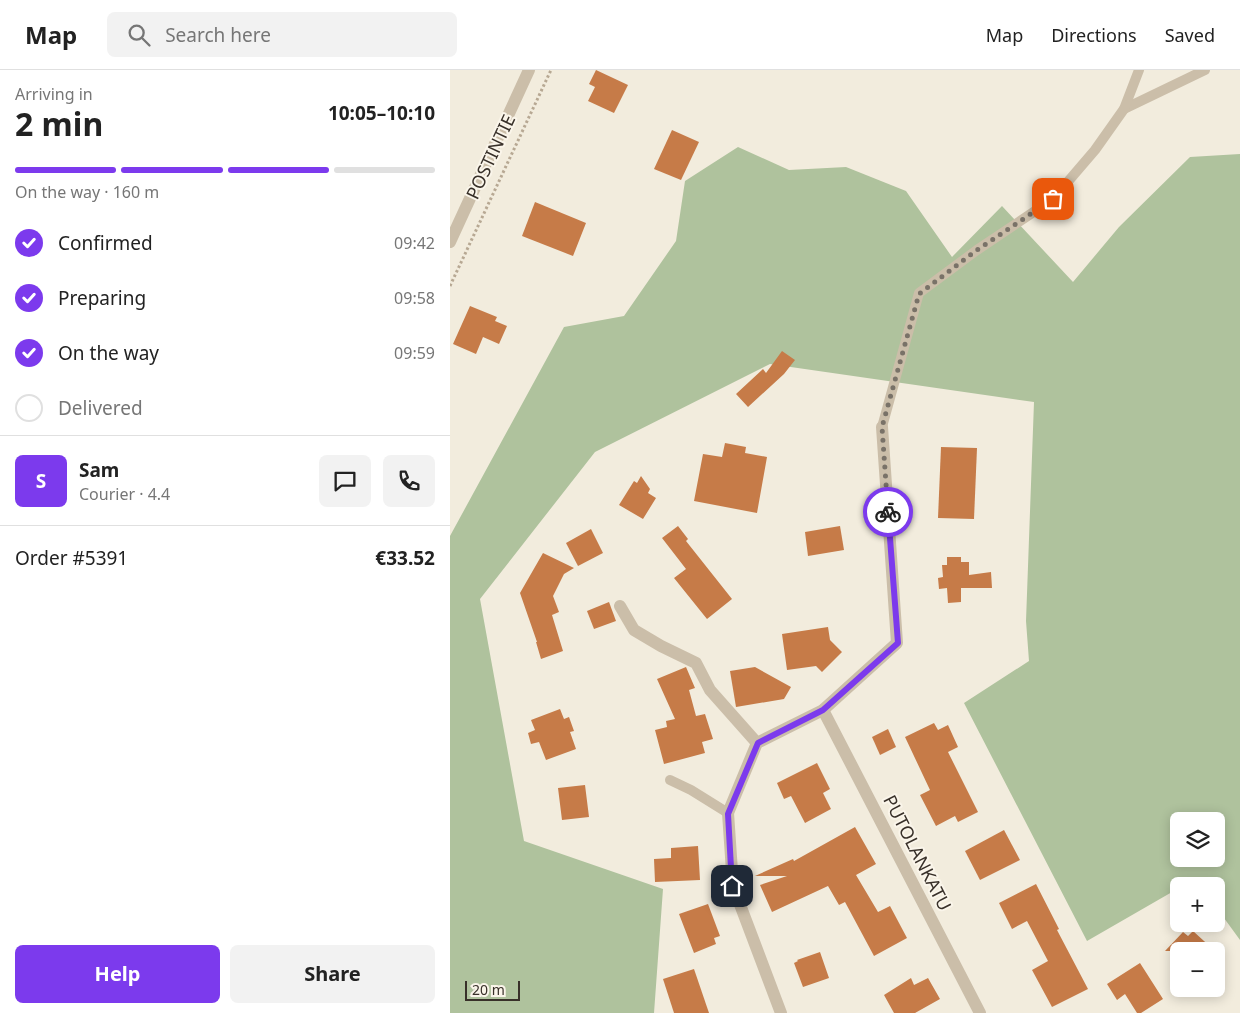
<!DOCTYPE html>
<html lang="en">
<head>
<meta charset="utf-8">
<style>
  body { margin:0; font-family:"Noto Sans",sans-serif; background:#f2f2f2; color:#222; height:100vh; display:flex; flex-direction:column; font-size:19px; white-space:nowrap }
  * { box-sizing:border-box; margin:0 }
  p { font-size:16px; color:#767676 }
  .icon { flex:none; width:28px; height:28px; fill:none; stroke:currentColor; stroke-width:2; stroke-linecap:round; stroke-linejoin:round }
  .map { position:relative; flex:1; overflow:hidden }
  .details { display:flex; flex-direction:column; background:#fff; width:450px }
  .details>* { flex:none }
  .fabs { position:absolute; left:720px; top:742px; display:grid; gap:10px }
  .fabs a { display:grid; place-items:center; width:55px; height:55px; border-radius:8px; background:#fff; box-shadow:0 2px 12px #0003; font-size:25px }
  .scale { position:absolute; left:15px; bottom:12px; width:55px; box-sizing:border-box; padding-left:5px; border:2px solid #383029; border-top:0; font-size:14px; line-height:18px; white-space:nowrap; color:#383029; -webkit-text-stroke:4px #faf5ea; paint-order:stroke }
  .pin { position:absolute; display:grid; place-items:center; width:42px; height:42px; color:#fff; margin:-21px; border-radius:10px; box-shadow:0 2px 8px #0006 }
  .courier { position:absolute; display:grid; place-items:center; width:50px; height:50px; margin:-25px; border:4px solid #7c3aed; border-radius:50%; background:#fff; color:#222; box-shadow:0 1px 6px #0007 }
  .headline em { font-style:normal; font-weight:700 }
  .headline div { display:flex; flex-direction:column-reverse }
  .headline { display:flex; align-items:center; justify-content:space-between; height:85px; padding:0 15px }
  h1 { font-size:32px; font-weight:700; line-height:38px }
  .bar { display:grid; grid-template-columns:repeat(4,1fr); gap:8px 5px; align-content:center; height:60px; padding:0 15px }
  .bar i { height:6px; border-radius:4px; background:#e0e0e0 }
  .bar .current { background:#7c3aed }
  .bar p { grid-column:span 4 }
  .line { display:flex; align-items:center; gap:12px; padding:0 15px; border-top:1px solid #e0e0e0 }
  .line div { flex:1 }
  .round { display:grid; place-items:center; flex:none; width:52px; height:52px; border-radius:8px; background:#f2f2f2 }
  ol { padding:0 15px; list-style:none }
  li { display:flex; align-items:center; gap:15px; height:55px }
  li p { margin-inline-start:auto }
  li .icon { padding:5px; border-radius:50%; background:#7c3aed; color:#fff; stroke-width:4 }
  li:last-child { color:#767676 }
  li i { width:28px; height:28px; border:2px solid #e0e0e0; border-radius:50% }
  .action { display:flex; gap:10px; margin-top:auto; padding:10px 15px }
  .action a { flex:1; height:58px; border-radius:8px; background:#7c3aed; color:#fff; font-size:20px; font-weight:700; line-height:58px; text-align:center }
  .action a+a { background:#f2f2f2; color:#222 }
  header { display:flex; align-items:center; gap:30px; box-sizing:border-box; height:70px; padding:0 25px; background:#fff; border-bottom:1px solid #e0e0e0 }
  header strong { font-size:24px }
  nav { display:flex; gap:28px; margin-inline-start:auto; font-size:18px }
  .search { width:350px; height:45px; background:#f2f2f2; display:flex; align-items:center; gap:12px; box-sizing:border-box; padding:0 18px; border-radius:8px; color:#767676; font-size:19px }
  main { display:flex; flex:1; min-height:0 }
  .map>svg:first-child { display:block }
  .green { fill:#afc29d; fill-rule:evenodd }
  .building { fill:#c67b48 }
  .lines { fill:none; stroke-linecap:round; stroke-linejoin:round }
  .path { stroke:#b7a893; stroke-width:3; stroke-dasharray:2.5 2.5; stroke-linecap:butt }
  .lane { stroke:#cbbea9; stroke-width:10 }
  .street { stroke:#cbbea9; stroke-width:12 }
  .done { stroke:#797268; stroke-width:5; stroke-dasharray:0 9 }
  .route { stroke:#7c3aed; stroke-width:6 }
  .labels { text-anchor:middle; stroke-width:4; stroke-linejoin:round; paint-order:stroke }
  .street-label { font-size:18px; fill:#383029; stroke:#faf5ea }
</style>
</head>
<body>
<header>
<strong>Map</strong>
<div class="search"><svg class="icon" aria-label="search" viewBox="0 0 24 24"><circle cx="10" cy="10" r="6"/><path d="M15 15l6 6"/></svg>Search here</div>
<nav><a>Map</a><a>Directions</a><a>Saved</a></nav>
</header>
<main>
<section class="details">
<div class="headline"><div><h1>2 min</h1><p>Arriving in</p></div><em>10:05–10:10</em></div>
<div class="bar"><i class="current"></i><i class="current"></i><i class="current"></i><i></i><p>On the way · 160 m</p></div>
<ol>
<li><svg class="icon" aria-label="check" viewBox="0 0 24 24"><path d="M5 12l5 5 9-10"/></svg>Confirmed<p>09:42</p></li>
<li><svg class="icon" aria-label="check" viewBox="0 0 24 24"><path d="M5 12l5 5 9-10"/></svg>Preparing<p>09:58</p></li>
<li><svg class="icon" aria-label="check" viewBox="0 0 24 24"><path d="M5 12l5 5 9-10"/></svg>On the way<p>09:59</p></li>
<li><i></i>Delivered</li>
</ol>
<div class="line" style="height:90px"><b class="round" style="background:#7c3aed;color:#fff">S</b><div><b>Sam</b><p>Courier · 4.4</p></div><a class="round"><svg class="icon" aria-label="chat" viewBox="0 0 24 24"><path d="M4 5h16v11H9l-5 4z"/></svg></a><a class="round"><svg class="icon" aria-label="phone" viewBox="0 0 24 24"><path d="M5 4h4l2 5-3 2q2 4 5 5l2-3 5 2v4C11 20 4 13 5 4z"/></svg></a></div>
<div class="line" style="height:65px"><div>Order #5391</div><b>€33.52</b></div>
<div class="action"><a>Help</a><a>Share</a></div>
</section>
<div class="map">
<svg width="790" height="943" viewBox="0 0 790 943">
  <rect width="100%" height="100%" fill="#f2ecdd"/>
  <path class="green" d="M 288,77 L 339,100 L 396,97 L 456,121 L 502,187 L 552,136 L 623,212 L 669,157 L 740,87 L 790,84 L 790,870 L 766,837 L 766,816 L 751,816 L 746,808 L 732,816 L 729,816 L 729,818 L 637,871 L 514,633 L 579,591 L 576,551 L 584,332 L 320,294 L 145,382 L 30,529 L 74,771 L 213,819 L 204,943 L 0,943 L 0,466 L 114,257 L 174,246 L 226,171 L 235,111 ZM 729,751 L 766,751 L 766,789 L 729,789 Z"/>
  <g class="building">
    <polygon points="146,0 178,15 164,43 138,31 145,17 139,14"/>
    <polygon points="222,60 249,72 231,110 204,99"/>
    <polygon points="85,132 136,153 123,186 72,166"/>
    <polygon points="20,236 47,247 45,251 57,256 49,274 33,267 26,284 3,274"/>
    <polygon points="332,281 345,290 334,304 298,337 286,324 313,299 316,303"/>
    <polygon points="275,373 296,377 295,383 317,387 307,443 244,431 253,384 272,387"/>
    <polygon points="491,377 527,378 524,449 488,448"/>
    <polygon points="191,406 200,419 198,423 206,428 193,449 169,435 184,411 187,413"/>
    <polygon points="228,456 238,469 236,471 282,529 257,549 224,508 236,499 212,468"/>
    <polygon points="390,456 394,480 358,486 355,462"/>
    <polygon points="141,459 153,483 128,496 116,473"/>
    <polygon points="93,483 124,498 114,504 103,526 109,542 102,545 113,581 91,589 86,572 87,572 70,523"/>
    <polygon points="497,487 511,487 511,492 519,492 519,505 541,502 542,518 511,518 511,532 498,533 497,518 489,519 488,508 493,507 492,495 497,495"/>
    <polygon points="159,532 166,551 144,559 137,541"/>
    <polygon points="378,557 380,570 392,582 372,602 366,596 337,600 332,564"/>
    <polygon points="236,597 245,618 239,620 246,646 255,644 263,669 252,672 255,683 214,694 205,660 217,657 216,651 225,649 207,609"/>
    <polygon points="305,597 341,617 334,629 286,637 280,601"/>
    <polygon points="110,639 114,649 119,647 124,661 120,662 126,679 96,690 89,672 81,674 78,663 85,660 81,650"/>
    <polygon points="484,653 488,660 498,655 508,677 498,682 528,742 508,752 505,746 486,756 470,725 480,720 455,667"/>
    <polygon points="438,659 446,677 430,685 422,667"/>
    <polygon points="367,693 380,719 373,723 381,739 355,753 341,726 334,729 327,713"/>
    <polygon points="135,715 139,747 112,750 108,718"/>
    <polygon points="405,757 426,794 406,805 428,842 440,836 457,868 424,886 395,832 389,835 378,816 322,842 310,815 337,806 305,806 343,789 344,791"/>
    <polygon points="554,760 570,790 530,810 515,781"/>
    <polygon points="248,776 250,810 205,812 204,789 221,788 221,778"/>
    <polygon points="586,814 609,859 607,860 638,919 602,937 582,900 598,891 577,851 562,859 549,833"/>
    <polygon points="258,834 270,866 264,868 266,874 244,883 229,844"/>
    <polygon points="743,861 765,881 715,881 733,862 738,866"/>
    <polygon points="370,882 379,908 353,917 344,893 348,891 347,890"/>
    <polygon points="690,893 713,929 691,943 687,943 675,924 667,930 657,914"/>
    <polygon points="244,899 259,943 224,943 213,909"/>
    <polygon points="461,908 464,915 478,908 490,929 465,943 444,943 434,925"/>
  </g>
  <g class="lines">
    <polyline class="path" points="0,216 101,0"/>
    <g class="lane">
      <polyline points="674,39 755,0"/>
      <polyline points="432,357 469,223 527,180 603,129 645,80 674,39 689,0"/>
      <polyline points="220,710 241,720 278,743"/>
    </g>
    <g class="street">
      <polyline points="0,172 79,0"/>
      <polyline points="170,536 184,560 211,576 246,593 260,620 307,673"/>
      <polyline points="373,640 530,943"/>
      <polyline points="331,943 283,816 278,743 307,673 373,640 447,573 432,357"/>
    </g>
  </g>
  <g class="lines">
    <polyline class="done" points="438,442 432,357 469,224 527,180 603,129"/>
    <polyline class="route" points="282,816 278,744 308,673 373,640 448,573 438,442"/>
  </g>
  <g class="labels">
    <g class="street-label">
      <text transform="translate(41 87) rotate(-65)" y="6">POSTINTIE</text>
      <text transform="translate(467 783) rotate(63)" y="6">PUTOLANKATU</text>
    </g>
  </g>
</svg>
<div class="fabs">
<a><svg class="icon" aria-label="layers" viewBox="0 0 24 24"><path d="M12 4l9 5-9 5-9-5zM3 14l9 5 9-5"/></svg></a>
<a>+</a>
<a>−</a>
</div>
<div class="scale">20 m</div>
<div class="pin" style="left:603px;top:129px;background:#ea580c"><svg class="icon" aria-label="bag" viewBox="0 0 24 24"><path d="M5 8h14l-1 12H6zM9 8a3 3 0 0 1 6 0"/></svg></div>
<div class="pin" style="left:282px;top:816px;background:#1f2937"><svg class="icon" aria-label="home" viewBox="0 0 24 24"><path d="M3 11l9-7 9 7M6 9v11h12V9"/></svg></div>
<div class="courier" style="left:438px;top:442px"><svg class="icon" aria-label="bike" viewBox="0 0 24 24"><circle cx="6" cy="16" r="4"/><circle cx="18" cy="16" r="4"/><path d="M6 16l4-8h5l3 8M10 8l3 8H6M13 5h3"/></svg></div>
</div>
</main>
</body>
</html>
